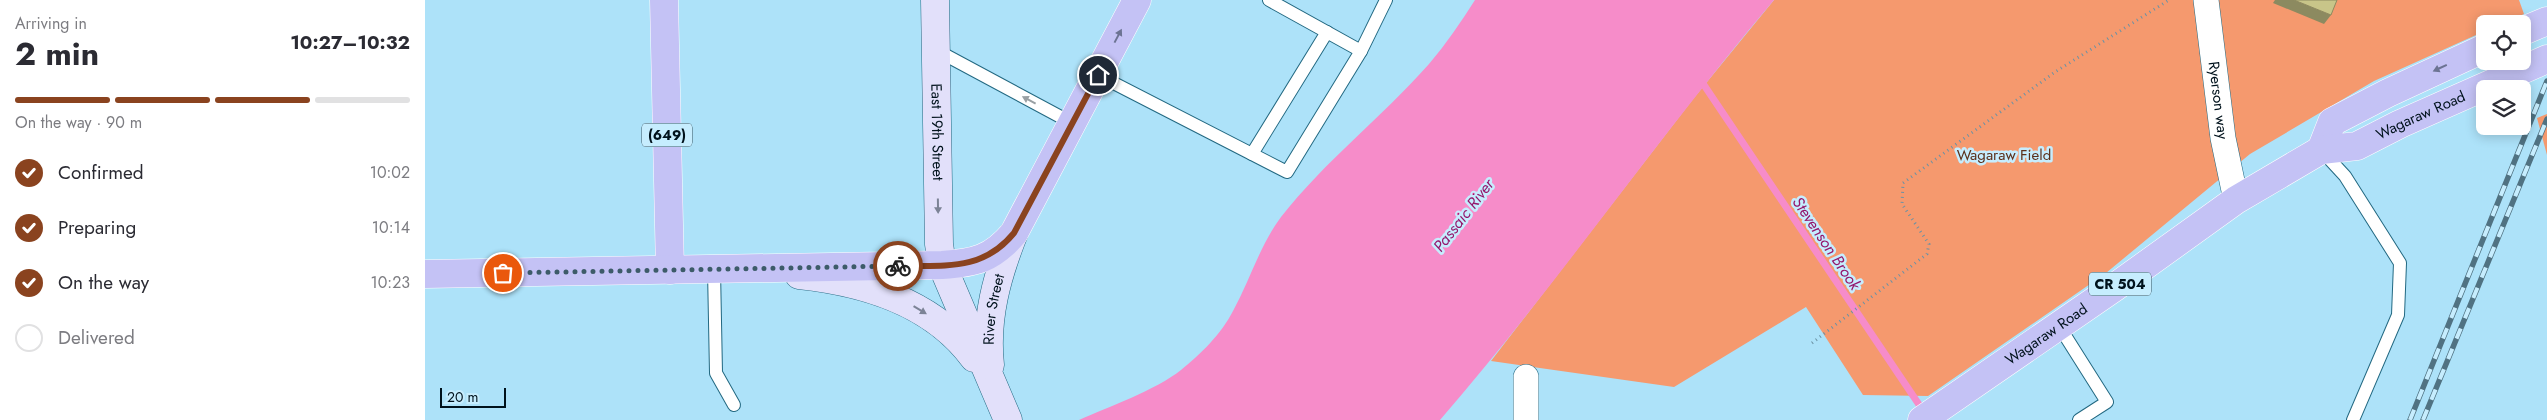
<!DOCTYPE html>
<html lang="en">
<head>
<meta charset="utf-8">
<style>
  body { margin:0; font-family:Jost,sans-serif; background:#f2f2f3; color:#2b2b33; height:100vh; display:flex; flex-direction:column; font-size:19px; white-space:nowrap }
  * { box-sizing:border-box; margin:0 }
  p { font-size:16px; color:#7c7c81 }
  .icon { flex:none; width:28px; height:28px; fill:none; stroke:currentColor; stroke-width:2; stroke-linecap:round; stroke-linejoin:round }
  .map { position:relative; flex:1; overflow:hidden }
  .details { display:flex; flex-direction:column; background:#fff; width:425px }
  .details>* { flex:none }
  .fabs { position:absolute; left:2051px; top:15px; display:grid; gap:10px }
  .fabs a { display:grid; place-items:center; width:55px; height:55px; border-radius:8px; background:#fff; box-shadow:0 2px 12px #0003; font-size:25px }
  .scale { position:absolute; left:15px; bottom:12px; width:66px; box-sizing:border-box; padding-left:5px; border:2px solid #00121c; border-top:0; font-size:14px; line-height:18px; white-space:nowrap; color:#00121c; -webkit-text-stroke:4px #c6edfe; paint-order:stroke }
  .pin { position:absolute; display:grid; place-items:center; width:42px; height:42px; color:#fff; margin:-21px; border:2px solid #fff; border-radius:50%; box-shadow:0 1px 5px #0007 }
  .courier { position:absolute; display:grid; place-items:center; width:50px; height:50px; margin:-25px; border:4px solid #8a431f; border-radius:50%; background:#fff; color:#222; box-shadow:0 1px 6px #0007 }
  .summary em { font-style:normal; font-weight:700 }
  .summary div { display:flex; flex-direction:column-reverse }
  .summary { display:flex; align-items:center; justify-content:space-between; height:85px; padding:0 15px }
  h1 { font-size:32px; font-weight:700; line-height:38px }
  .bar { display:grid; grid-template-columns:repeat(4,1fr); gap:8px 5px; align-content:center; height:60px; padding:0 15px }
  .bar i { height:6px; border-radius:4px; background:#e1e1e2 }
  .bar .current { background:#8a431f }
  .bar p { grid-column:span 4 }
  ol { padding:0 15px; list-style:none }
  li { display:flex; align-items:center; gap:15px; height:55px }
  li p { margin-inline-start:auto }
  li .icon { padding:5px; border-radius:50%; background:#8a431f; color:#fff; stroke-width:4 }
  li:last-child { color:#7c7c81 }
  li i { width:28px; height:28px; border:2px solid #e1e1e2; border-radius:50% }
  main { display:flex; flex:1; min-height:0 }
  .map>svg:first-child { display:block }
  .green { fill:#f5996e }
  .water { fill:#f68cc9 }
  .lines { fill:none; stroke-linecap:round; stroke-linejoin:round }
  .stream { stroke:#f68cc9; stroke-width:7 }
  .lane-casing { stroke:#236982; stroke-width:14 }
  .street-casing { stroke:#236982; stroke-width:26 }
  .secondary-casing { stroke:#236982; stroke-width:29 }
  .primary-casing { stroke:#fff; stroke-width:29 }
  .path { stroke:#6b92a4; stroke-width:3; stroke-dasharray:1 4; stroke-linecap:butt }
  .lane { stroke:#fff; stroke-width:12 }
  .street { stroke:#fff; stroke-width:25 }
  .secondary { stroke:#e2e0fa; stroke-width:28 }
  .primary { stroke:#c4c2f5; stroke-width:28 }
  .rail-casing { stroke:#507282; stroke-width:5.5 }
  .rail { stroke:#c6edfe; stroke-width:4; stroke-dasharray:11; stroke-linecap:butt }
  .shaded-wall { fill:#8c8a60 }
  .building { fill:#c8c589; stroke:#8c8a60 }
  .oneway { fill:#6c7393 }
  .oneway2 { fill:#99a0a4 }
  .oneway3 { fill:#7c8396 }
  .done { stroke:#3d5b69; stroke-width:5; stroke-dasharray:0 9 }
  .route { stroke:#8a431f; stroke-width:6 }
  .labels { text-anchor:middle; stroke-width:5; stroke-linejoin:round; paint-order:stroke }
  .shield { fill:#c6edfe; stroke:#3b5460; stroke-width:1 }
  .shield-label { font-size:14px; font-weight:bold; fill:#00121c }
  .street-label { font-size:15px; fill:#00121c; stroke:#c6edfe }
  .park-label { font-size:15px; fill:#5b301b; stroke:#c6edfe }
  .water-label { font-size:16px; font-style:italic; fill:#94176c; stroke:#c6edfe }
</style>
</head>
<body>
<main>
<section class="details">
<div class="summary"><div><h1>2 min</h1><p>Arriving in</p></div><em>10:27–10:32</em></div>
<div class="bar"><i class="current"></i><i class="current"></i><i class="current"></i><i></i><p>On the way · 90 m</p></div>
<ol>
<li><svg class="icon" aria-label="check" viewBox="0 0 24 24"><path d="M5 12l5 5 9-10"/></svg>Confirmed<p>10:02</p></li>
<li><svg class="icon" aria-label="check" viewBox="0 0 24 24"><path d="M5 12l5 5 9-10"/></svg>Preparing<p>10:14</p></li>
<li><svg class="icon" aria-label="check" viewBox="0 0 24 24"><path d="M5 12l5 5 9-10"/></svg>On the way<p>10:23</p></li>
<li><i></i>Delivered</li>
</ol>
</section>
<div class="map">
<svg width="2122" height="420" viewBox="0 0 2122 420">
  <rect width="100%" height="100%" fill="#ade2f9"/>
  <g class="green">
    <polygon points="1349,0 2094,0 2099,14 2077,24 2060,24 2060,31 1949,81 1825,154 1681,273 1503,396 1438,395 1381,307 1249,387 1066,361 1268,99"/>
    <polygon points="2122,114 2122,155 2112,118"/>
  </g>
  <path class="water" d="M 1050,0 L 1349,0 C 1233,137 1132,285 1015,420 L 654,420 C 683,407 731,390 756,370 C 775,355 797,333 808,311 C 825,280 835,245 856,217 C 900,161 957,117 1004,64 C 1021,44 1036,22 1050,0 Z"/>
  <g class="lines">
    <polyline class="stream" points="1279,85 1499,412"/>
    <defs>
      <g id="lane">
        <polyline points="844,0 936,51 961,0"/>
        <polyline points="511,50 647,123"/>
        <polyline points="673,75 862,172 936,51"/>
        <polyline points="1896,150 1920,176 1975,263 1973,315 1928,420"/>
        <polyline points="827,154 902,32"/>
        <polyline points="289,270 291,373 309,405"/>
        <polyline points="1634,326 1682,402 1654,420"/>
      </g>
      <g id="street">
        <path id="s1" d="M 1781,0 L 1798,138 L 1811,200"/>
        <polyline points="1101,377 1101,420"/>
      </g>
      <g id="secondary">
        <path id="s2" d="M 510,0 L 514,244 L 517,265 L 583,420"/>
        <path d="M 374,275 C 440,282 508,302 549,358"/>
        <path id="s3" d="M 565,365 C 560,318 572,276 589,233"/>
      </g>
      <g id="primary">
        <polyline points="239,0 245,270"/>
        <polyline points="2098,31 2122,21"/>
        <polyline points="1896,150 1907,122 1963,93 2060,48"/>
        <path d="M 0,274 L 517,265 C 550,263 567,259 589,233 L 712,0"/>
        <path id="s4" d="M 1497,420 L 1690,287 L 1811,200 L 1896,150 L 1932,146 L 1975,124 L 2122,59"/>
      </g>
    </defs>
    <use href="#lane" class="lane-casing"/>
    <use href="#street" class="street-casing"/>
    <use href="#secondary" class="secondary-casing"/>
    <use href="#primary" class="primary-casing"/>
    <polyline class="path" points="1387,343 1502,254 1504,244 1477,204 1478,183 1630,72 1744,0"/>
    <use href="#lane" class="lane"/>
    <use href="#street" class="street"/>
    <use href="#secondary" class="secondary"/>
    <use href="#primary" class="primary"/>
    <defs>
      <g id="rail">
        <polyline points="1985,420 2122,81"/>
        <polyline points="1998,420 2122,119"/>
      </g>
    </defs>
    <use href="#rail" class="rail-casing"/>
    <use href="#rail" class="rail"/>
  </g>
  <polygon class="shaded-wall" points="1850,0 1869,0 1906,15 1899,24 1848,3"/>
  <polygon class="building" points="1869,0 1912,0 1906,15"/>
  <defs><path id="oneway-solid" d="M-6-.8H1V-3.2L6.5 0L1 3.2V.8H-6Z" transform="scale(1.25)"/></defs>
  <g class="oneway">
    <use href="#oneway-solid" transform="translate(693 36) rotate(-62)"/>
    <use href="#oneway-solid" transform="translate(2015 68) rotate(155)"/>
  </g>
  <use class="oneway2" href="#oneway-solid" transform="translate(604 100) rotate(-152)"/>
  <g class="oneway3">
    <use href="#oneway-solid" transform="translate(513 206) rotate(89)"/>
    <use href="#oneway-solid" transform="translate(495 310) rotate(31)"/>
  </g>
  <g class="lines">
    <polyline class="done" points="78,273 473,266"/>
    <path class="route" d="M 473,266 C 519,265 557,272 589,233 L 673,75"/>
  </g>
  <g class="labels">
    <g class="shield">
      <rect x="217" y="123.5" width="50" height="23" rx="4"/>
      <rect x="1664" y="272.5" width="62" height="23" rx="4"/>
    </g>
    <g class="shield-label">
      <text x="242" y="140">(649)</text>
      <text x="1695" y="289">CR 504</text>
    </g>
    <g class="street-label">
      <text dy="5" stroke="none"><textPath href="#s1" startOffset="101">Ryerson way</textPath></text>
      <text dy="5" stroke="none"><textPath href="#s4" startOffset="589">Wagaraw Road</textPath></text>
      <text dy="5" stroke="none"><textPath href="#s2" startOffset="132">East 19th Street</textPath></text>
      <text dy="5" stroke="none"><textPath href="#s3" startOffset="56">River Street</textPath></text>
      <text dy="5" stroke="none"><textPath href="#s4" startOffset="151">Wagaraw Road</textPath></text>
    </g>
    <g class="park-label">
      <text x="1579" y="160">Wagaraw Field</text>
    </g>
    <g class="water-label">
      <text transform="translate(1038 215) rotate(-52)" y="6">Passaic River</text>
      <text transform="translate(1402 243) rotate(56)" y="6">Stevenson Brook</text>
    </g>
  </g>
</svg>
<div class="fabs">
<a><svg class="icon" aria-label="locate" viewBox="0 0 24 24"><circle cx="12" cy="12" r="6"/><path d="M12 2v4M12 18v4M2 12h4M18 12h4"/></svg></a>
<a><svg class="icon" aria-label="layers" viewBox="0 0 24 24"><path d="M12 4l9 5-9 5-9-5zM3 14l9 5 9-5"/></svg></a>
</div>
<div class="scale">20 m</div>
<div class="pin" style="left:78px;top:273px;background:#ea580c"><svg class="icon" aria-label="bag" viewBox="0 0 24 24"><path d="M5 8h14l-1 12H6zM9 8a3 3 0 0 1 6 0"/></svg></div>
<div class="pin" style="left:673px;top:75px;background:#1f2937"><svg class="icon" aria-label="home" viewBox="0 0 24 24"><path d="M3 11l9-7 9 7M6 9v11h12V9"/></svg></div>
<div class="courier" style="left:473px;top:266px"><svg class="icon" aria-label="bike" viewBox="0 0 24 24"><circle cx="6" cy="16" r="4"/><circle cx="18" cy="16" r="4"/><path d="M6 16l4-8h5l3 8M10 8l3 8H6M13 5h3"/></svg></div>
</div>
</main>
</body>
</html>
